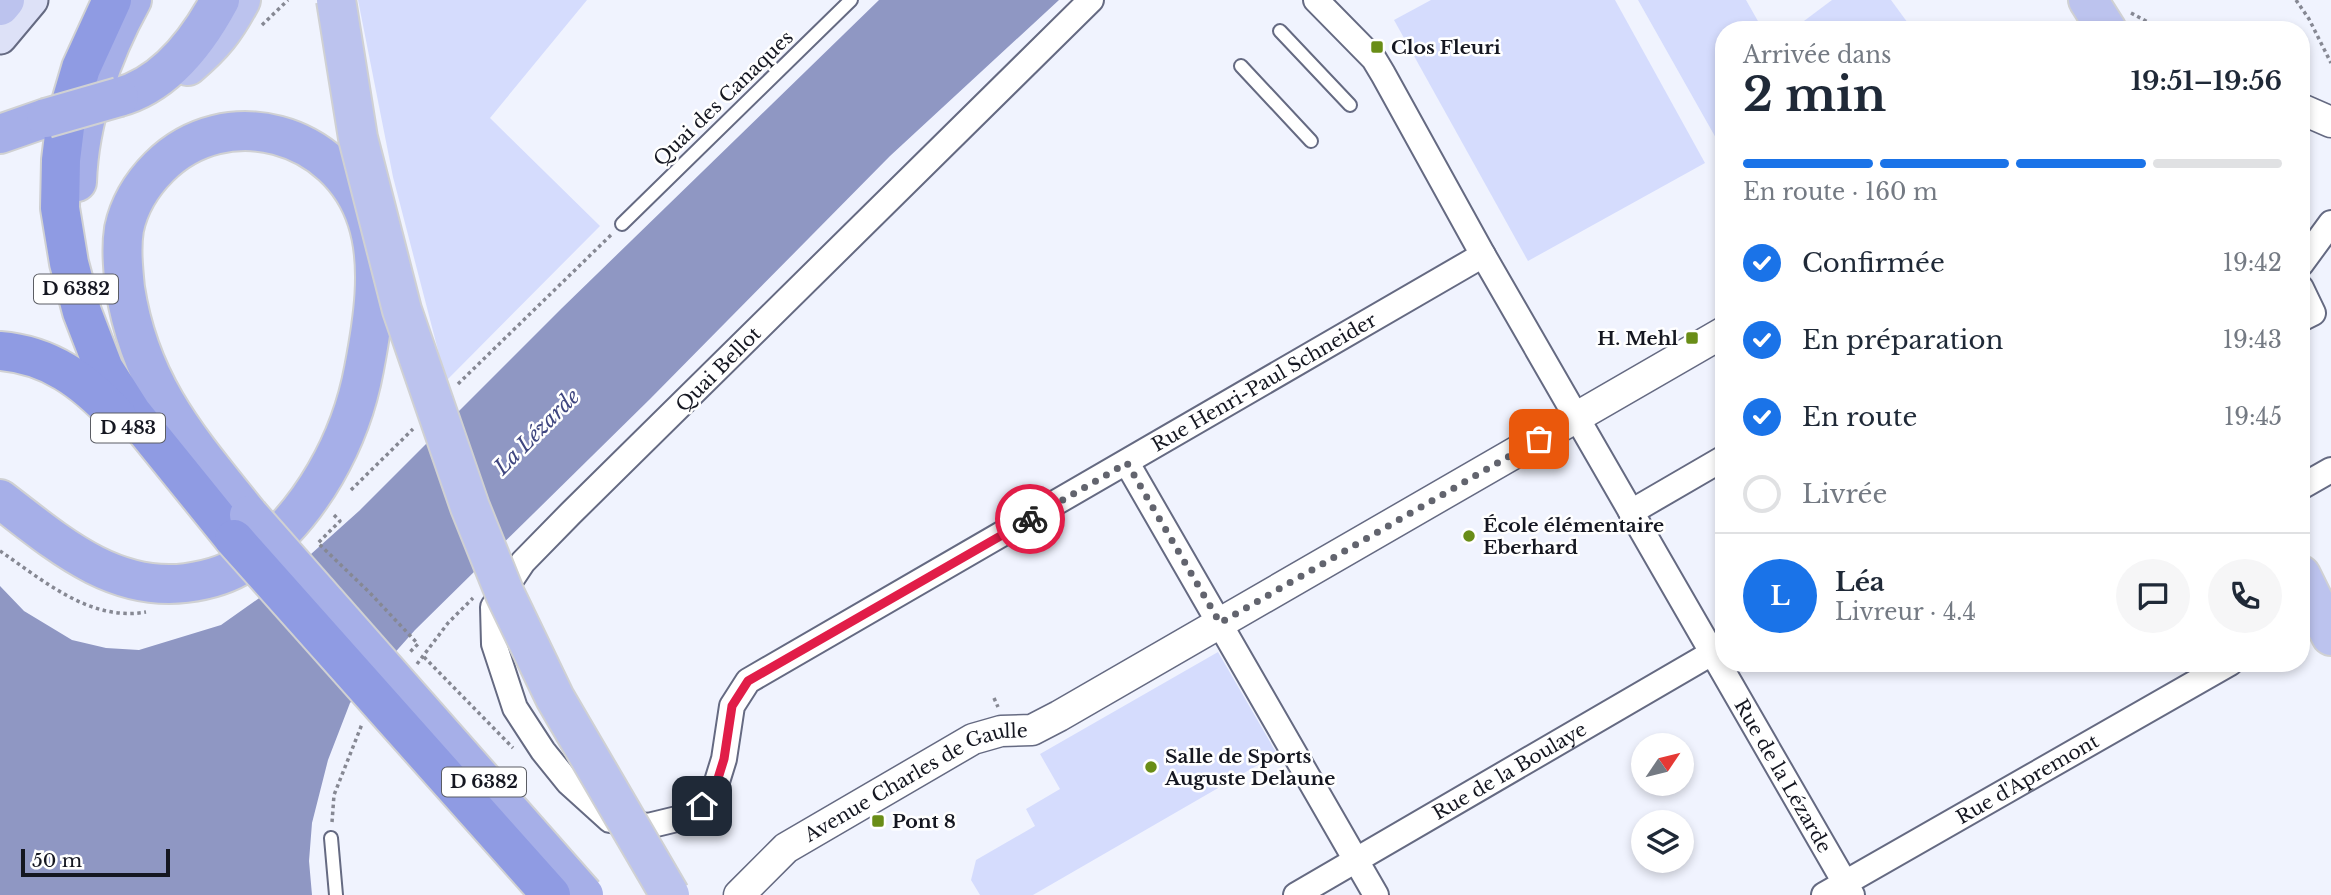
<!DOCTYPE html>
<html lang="fr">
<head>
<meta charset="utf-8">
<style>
  body { margin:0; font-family:"Libre Baskerville",serif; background:#f6f6f7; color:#1f2937; height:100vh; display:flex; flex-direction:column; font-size:26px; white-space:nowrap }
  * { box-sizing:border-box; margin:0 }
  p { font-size:23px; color:#747a83 }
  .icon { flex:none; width:38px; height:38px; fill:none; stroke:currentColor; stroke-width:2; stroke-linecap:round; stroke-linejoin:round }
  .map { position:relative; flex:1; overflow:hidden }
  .sheet { position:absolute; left:1715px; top:21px; width:595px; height:651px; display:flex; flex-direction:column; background:#fff; border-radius:28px; box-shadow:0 4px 10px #0003 }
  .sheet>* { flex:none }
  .needle { width:46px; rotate:55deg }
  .controls { position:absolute; left:1631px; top:733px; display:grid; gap:14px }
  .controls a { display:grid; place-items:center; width:63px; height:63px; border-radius:50%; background:#fff; box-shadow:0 4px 10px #0003; font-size:35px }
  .scale { position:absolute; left:21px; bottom:18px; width:149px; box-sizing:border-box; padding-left:7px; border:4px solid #151721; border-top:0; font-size:19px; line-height:24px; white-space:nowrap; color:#151721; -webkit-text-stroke:5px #fff; paint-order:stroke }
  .pin { position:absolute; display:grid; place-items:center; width:60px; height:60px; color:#fff; margin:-30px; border-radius:14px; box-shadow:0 4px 10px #0006 }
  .courier { position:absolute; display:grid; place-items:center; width:70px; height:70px; margin:-35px; border:5px solid #e11d48; border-radius:50%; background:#fff; color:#222; box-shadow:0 2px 9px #0007 }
  .overview em { font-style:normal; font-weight:700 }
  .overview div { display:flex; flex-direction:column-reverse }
  .overview { display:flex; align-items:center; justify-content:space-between; height:119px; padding:0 28px }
  h1 { font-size:46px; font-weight:700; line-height:52px }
  .bar { display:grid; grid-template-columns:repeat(4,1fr); gap:10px 7px; align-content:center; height:84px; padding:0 28px }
  .bar i { height:9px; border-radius:5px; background:#e0e1e3 }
  .bar .on { background:#1a73e8 }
  .bar p { grid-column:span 4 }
  .line { display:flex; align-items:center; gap:18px; padding:0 28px; border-top:2px solid #e0e1e3 }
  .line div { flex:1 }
  .round { display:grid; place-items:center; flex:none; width:74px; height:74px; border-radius:37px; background:#f6f6f7 }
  ol { padding:0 28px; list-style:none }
  li { display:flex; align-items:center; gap:21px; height:77px }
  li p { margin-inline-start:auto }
  li .icon { padding:7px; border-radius:50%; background:#1a73e8; color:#fff; stroke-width:4 }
  li:last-child { color:#747a83 }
  li i { width:38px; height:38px; border:4px solid #e0e1e3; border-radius:50% }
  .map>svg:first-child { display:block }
  .green { fill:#d5dcfd }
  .water { fill:#8f97c3 }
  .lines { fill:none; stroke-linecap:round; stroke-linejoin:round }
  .service-casing { stroke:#656a82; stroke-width:16 }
  .minor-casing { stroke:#656a82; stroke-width:28 }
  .tertiary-casing { stroke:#656a82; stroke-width:33 }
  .secondary-casing { stroke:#656a82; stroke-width:37 }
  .primary-casing { stroke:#d0d1d3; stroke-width:42 }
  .trunk-casing { stroke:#d0d1d3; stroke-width:42 }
  .motorway-casing { stroke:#d0d1d3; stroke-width:42 }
  .path { stroke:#868893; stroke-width:3.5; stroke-dasharray:3.5 3.5; stroke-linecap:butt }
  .service { stroke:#fff; stroke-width:12 }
  .minor { stroke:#fff; stroke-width:24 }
  .tertiary { stroke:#fff; stroke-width:30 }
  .secondary { stroke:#dde1f7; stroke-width:33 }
  .primary { stroke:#bcc3ee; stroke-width:38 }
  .trunk { stroke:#a6afe8; stroke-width:38 }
  .motorway { stroke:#8f9be3; stroke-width:38 }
  .primary-bridge-casing { stroke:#d0d1d3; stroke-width:42; stroke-linecap:butt }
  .trunk-bridge-casing { stroke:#d0d1d3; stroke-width:42; stroke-linecap:butt }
  .motorway-bridge-casing { stroke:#d0d1d3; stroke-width:42; stroke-linecap:butt }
  .primary-bridge { stroke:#bcc3ee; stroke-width:38 }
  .trunk-bridge { stroke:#a6afe8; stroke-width:38 }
  .motorway-bridge { stroke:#8f9be3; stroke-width:38 }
  .done { stroke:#62646e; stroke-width:7; stroke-dasharray:0 12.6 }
  .route { stroke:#e11d48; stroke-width:9 }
  .poi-dot { fill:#698d17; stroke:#fff; stroke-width:2.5 }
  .labels { text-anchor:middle; stroke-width:5; stroke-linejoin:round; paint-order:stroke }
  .shield { fill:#fff; stroke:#5b5d64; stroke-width:2 }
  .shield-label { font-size:18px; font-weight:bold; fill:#151721 }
  .poi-label { font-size:19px; font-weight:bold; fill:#151721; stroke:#fff; text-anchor:start }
  .street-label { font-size:19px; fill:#151721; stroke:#fff }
  .water-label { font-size:21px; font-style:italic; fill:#3f467f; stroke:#fff }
</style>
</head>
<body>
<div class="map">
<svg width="2331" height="895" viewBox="0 0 2331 895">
  <rect width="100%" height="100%" fill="#f0f3fe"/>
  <g class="green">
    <polygon points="358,0 587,0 490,118 600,226 446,381 393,177"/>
    <polygon points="1431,0 1615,0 1705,163 1528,261 1394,20"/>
    <polygon points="1638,0 1746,0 1763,30 1724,30 1724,146 1721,147"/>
    <polygon points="1832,0 1891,0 1913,30 1792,30"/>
    <polygon points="1218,652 1277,754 1033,895 980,895 971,880 976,860 1035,826 1026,809 1060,789 1040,754"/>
  </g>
  <polygon class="water" points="879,0 1059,0 890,156 650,399 415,630 350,703 328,760 312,823 309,861 312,895 0,895 0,586 24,611 72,640 106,648 139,650 221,625 272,589 359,511 561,309"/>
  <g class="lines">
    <defs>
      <g id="service">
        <polyline points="1280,31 1350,105"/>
        <polyline points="1241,66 1311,141"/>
        <polyline points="622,224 851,0"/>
        <polyline points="331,838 336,895"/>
      </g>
      <g id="minor">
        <path id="s1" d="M 1091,0 L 571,513 L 523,562 L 493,607 L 494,644 L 515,708 L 543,751 L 568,782 L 610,820 L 648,826 L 681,818 L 702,806 L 715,788 L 724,759 L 732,706 L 748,681 L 1483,255"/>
        <path id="s2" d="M 1316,0 L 1374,59 L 1383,74 L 1483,255 L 1852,895"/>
        <polyline points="2301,264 2331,223"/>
        <polyline points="2301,288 2313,313 2301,319"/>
        <polyline points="1127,463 1376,895"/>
        <polyline points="2301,487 2331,470"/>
        <polyline points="1631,512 1724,458"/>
        <path id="s3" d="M 1296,895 L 1724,646"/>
        <path id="s4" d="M 1824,895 L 2230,663"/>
      </g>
      <g id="tertiary">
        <polyline points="2301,109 2331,122"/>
        <path id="s5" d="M 739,895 L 786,848 L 973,739 L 1001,731 L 1032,730 L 1059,716 L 1724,332"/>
      </g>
      <polyline id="secondary" points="0,37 31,0"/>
      <g id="primary">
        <polyline points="2088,0 2107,30"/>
        <polyline points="0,6 5,0"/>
        <path d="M 188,66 C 214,44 225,30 241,0"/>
        <polyline points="2301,575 2331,636"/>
      </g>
      <g id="trunk">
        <path d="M 119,97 C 166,84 198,41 220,0"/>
        <polyline points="0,134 46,118"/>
        <path d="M 77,182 C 79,120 102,54 132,0"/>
        <path d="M 0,499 C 55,541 111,592 186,583 C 210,580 233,573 252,558 C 311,514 351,440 364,369 C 373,322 382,266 367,220 C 339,132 226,100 159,167 C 142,184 129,205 124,229 C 121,248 123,268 125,288 C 140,386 189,440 249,515"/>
      </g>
      <g id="motorway">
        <polyline points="112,0 81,68 66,119 61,160 60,208 69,263 82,312 104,369 132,413 234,539"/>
        <path d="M 0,351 C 50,355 84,381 117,416"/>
      </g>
    </defs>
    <use href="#service" class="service-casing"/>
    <use href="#minor" class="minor-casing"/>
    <use href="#tertiary" class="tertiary-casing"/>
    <use href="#secondary" class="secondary-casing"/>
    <use href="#primary" class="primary-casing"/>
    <use href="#trunk" class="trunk-casing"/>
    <use href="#motorway" class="motorway-casing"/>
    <g class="path">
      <polyline points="2296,0 2309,19 2331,63"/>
      <polyline points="2131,13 2163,30"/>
      <polyline points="262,25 288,0"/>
      <polyline points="458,384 613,233"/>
      <polyline points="351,490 413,429"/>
      <polyline points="334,515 340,521 318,543 370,593 418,644 408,654"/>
      <polyline points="2301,528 2310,547"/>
      <path d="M 0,551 C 43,580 90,622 146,612"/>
      <polyline points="424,657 513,748"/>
      <polyline points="417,664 448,623 473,598"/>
      <polyline points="994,698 998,707"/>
      <polyline points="332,822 334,795 362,724"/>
    </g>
    <use href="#service" class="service"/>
    <use href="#minor" class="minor"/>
    <use href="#tertiary" class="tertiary"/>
    <use href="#secondary" class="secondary"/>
    <use href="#primary" class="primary"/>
    <use href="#trunk" class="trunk"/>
    <use href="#motorway" class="motorway"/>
    <defs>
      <polyline id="primary-bridge" points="336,0 358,138 402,310 470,507 505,594 555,698 670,895"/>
      <g id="trunk-bridge">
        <polyline points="46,118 119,97"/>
        <polyline points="249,515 584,895"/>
      </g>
      <polyline id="motorway-bridge" points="234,539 551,895"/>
    </defs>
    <use href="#primary-bridge" class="primary-bridge-casing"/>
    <use href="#trunk-bridge" class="trunk-bridge-casing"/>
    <use href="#motorway-bridge" class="motorway-bridge-casing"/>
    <use href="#primary-bridge" class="primary-bridge"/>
    <use href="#trunk-bridge" class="trunk-bridge"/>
    <use href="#motorway-bridge" class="motorway-bridge"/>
  </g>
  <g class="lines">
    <polyline class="done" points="1030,519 1127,463 1220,623 1539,439"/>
    <polyline class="route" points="702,806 715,788 724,759 732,706 748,681 1030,519"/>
  </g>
  <g class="poi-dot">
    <rect x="1370" y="40" width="14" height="14" rx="3.5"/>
    <rect x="1685" y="331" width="14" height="14" rx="3.5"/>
    <circle cx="1469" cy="536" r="7"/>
    <circle cx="1151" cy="767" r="7"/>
    <rect x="871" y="814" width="14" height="14" rx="3.5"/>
  </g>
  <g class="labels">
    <g class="shield">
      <rect x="34" y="274.5" width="84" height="29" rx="5"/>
      <rect x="91" y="413.5" width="74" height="29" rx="5"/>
      <rect x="442" y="767.5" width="84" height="29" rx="5"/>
    </g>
    <g class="shield-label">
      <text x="76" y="295">D 6382</text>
      <text x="128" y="434">D 483</text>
      <text x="484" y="788">D 6382</text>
    </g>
    <g class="poi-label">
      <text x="1391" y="54">Clos Fleuri</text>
      <text x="1678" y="345" text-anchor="end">H. Mehl</text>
      <text x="1483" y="532">École élémentaire<tspan x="1483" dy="22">Eberhard</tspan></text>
      <text x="1165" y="763">Salle de Sports<tspan x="1165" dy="22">Auguste Delaune</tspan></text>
      <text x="892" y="828">Pont 8</text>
    </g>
    <g class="street-label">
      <text transform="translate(723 98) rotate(-44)" y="7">Quai des Canaques</text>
      <text transform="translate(718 369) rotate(-45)" y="7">Quai Bellot</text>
      <text dy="7" stroke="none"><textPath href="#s1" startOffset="1934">Rue Henri-Paul Schneider</textPath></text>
      <text dy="7" stroke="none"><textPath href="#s3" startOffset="247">Rue de la Boulaye</textPath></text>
      <text dy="7" stroke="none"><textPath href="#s2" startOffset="908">Rue de la Lézarde</textPath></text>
      <text dy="7" stroke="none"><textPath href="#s4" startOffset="234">Rue d'Apremont</textPath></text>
      <text dy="7" stroke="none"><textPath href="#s5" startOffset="214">Avenue Charles de Gaulle</textPath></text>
    </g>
    <g class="water-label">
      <text transform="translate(537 432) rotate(-45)" y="7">La Lézarde</text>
    </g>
  </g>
</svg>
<div class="controls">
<a><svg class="needle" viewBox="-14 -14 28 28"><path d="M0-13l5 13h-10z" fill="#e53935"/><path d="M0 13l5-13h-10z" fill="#747a83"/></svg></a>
<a><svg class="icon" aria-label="layers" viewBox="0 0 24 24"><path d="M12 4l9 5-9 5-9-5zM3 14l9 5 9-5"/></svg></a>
</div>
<div class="scale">50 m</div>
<div class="pin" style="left:1539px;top:439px;background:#ea580c"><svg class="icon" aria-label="bag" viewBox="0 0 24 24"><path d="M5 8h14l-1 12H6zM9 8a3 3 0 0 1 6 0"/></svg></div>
<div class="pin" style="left:702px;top:806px;background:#1f2937"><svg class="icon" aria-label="home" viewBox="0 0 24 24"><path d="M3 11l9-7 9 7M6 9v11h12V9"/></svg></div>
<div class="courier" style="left:1030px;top:519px"><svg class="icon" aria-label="bike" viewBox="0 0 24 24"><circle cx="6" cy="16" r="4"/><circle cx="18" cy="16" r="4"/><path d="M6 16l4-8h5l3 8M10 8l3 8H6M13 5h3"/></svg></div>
<section class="sheet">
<div class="overview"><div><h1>2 min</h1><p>Arrivée dans</p></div><em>19:51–19:56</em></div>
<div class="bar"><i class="on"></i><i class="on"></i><i class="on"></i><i></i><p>En route · 160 m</p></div>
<ol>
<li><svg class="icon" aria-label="check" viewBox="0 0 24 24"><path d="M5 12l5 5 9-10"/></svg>Confirmée<p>19:42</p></li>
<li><svg class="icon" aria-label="check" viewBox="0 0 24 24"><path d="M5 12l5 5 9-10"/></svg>En préparation<p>19:43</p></li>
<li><svg class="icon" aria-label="check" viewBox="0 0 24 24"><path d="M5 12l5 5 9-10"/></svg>En route<p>19:45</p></li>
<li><i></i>Livrée</li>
</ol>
<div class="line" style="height:126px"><b class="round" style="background:#1a73e8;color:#fff">L</b><div><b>Léa</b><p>Livreur · 4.4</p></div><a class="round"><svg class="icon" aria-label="chat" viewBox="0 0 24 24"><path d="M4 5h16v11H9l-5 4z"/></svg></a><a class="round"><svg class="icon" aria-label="phone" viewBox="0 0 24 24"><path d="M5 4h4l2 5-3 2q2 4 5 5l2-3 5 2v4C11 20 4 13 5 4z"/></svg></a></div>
</section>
</div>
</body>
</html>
